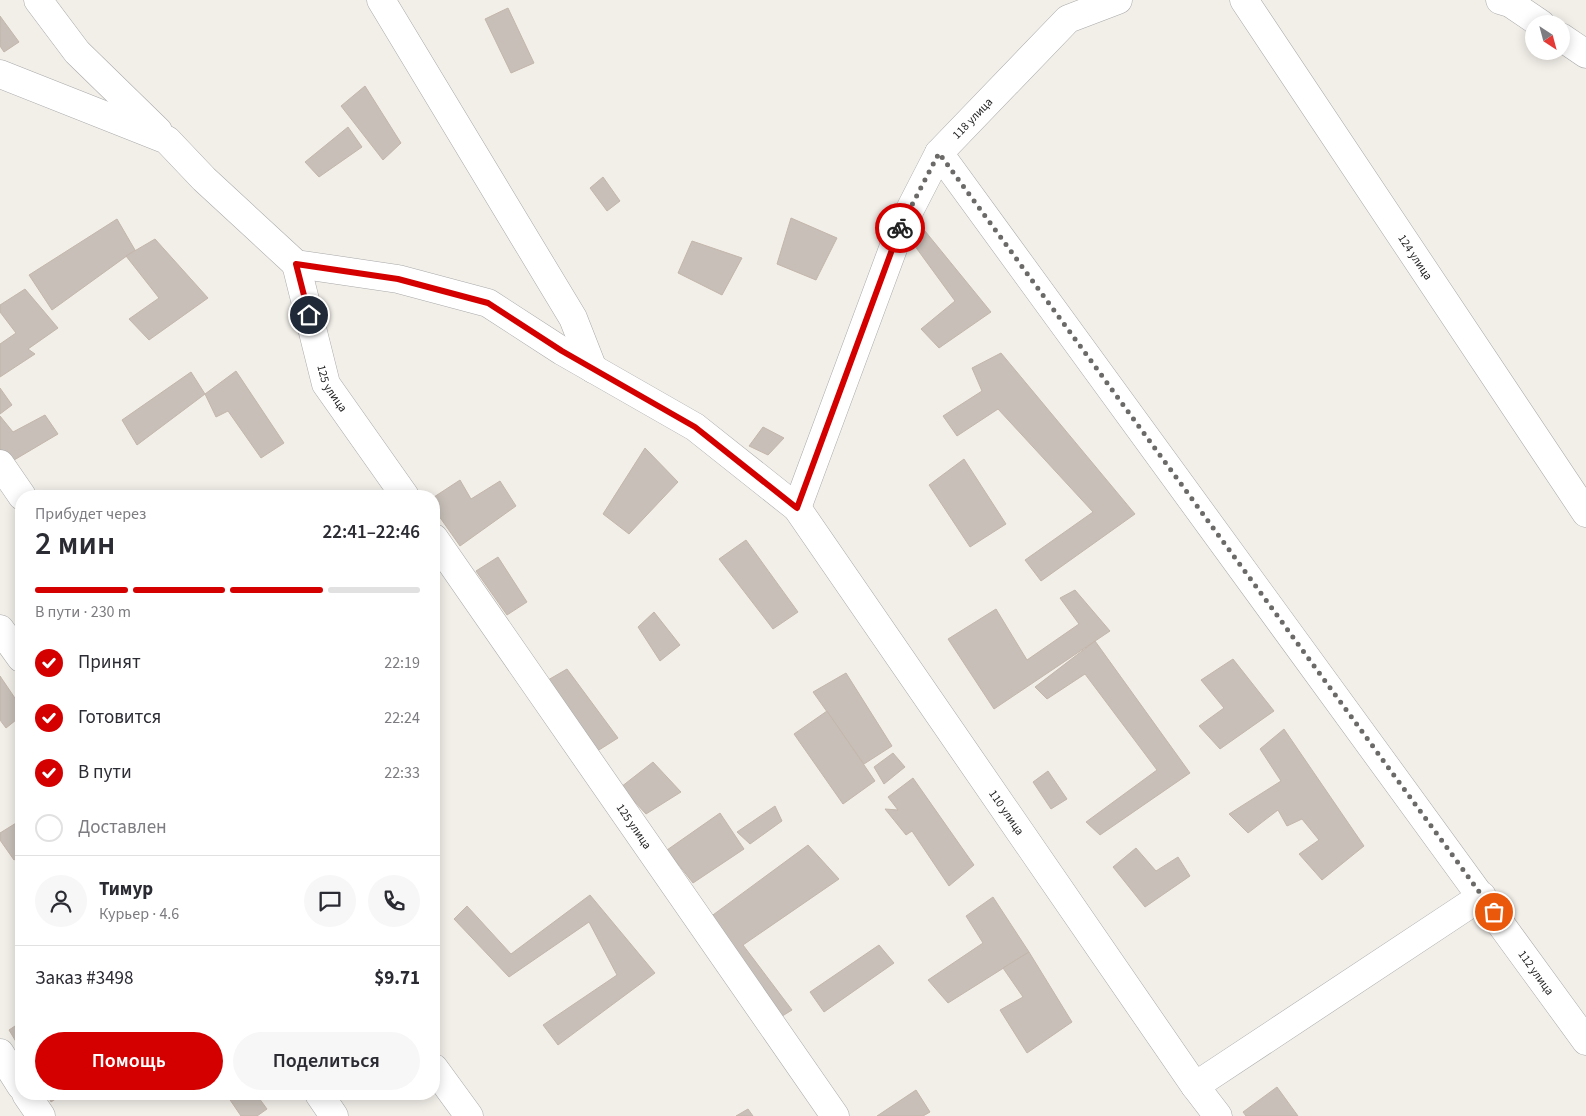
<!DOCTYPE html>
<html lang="ru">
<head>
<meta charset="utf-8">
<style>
  body { margin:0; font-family:"Source Sans 3",sans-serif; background:#f7f7f7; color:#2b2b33; height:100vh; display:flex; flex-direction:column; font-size:19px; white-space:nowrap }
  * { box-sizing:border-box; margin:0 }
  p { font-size:16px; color:#7c7c81 }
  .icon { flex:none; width:28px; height:28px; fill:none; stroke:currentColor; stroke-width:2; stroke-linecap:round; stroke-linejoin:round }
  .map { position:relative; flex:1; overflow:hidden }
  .panel { position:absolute; left:15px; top:490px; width:425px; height:610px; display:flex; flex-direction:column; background:#fff; border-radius:20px; box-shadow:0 2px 12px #0003 }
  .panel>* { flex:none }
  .needle { width:32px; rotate:144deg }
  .tools { position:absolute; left:1525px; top:15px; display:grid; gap:10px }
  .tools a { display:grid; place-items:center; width:45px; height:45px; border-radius:50%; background:#fff; box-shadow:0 2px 12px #0003; font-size:25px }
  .pin { position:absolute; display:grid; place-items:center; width:42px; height:42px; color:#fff; margin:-21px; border:2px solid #fff; border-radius:50%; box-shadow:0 1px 5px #0007 }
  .courier { position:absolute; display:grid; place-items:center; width:50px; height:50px; margin:-25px; border:4px solid #d40000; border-radius:50%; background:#fff; color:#222; box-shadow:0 1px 6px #0007 }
  .overview em { font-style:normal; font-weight:600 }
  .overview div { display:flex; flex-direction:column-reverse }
  .overview { display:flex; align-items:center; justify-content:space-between; height:85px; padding:0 20px }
  h1 { font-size:32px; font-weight:600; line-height:38px }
  .bar { display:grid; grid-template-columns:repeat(4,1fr); gap:8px 5px; align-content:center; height:60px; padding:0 20px }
  .bar i { height:6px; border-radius:4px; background:#e1e1e2 }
  .bar .current { background:#d40000 }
  .bar p { grid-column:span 4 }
  .line { display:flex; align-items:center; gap:12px; padding:0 20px; border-top:1px solid #e1e1e2 }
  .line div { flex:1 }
  .round { display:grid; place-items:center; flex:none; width:52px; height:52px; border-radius:26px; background:#f7f7f7 }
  ol { padding:0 20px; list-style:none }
  li { display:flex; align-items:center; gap:15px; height:55px }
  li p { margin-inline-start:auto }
  li .icon { padding:5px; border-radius:50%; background:#d40000; color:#fff; stroke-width:4 }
  li:last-child { color:#7c7c81 }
  li i { width:28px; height:28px; border:2px solid #e1e1e2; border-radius:50% }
  .action { display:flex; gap:10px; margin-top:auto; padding:10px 20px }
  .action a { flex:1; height:58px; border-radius:30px; background:#d40000; color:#fff; font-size:20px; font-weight:600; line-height:58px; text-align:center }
  .action a+a { background:#f7f7f7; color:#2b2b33 }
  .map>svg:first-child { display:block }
  .building { fill:#c7bfb8; stroke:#c4b6ab }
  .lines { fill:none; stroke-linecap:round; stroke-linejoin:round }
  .minor-casing { stroke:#a9a9a9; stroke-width:29 }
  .minor { stroke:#fff; stroke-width:28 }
  .done { stroke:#6b6a68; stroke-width:5; stroke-dasharray:0 9 }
  .route { stroke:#d40000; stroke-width:6 }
  .labels { text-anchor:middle; stroke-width:4; stroke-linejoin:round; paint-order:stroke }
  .street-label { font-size:12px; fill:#222; stroke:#fff }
</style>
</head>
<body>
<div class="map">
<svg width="1586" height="1116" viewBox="0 0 1586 1116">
  <rect width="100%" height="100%" fill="#f2efe9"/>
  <g class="building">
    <polygon points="508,8 534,63 511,73 485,19"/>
    <polygon points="0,16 19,42 4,52 0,46"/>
    <polygon points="365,86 401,143 383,160 341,106"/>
    <polygon points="348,127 362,147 319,177 305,162"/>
    <polygon points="603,177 620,201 607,211 590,188"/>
    <polygon points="791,218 837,238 816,280 777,264"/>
    <polygon points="117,219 135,250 52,310 29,275"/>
    <polygon points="916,220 991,312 939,348 921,329 955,301 901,227"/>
    <polygon points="155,239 208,298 149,340 129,319 159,298 126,256"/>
    <polygon points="692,241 742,258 722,295 678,273"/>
    <polygon points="25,289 58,328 28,349 35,354 0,377 0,344 16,333 0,312 0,305"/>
    <polygon points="1001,353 1135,514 1041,581 1025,560 1093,512 998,409 957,436 943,416 982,391 972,368"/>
    <polygon points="236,371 284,443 261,458 228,411 216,417 205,394"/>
    <polygon points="191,372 205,394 137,445 122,420"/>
    <polygon points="0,388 12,405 0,414"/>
    <polygon points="45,415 58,434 4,466 0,460 0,416 13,432"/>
    <polygon points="763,427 784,438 768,455 749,446"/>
    <polygon points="645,448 678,482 629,534 603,514"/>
    <polygon points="964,459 1006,524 970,547 929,485"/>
    <polygon points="460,480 471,499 500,481 516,506 460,546 434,509 434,497"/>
    <polygon points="746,540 798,612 773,629 719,559"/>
    <polygon points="498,557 527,602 507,615 476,571"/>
    <polygon points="1075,590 1110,631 994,709 948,639 996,609 1027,660 1079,624 1060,598"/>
    <polygon points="654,612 680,645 660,661 638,627"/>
    <polygon points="1095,641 1190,773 1100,835 1086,822 1157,770 1085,674 1047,699 1035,687"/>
    <polygon points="1233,659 1274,711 1220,749 1199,726 1224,708 1201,680"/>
    <polygon points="567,669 618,738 591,755 548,680"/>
    <polygon points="846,673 892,746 864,764 813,692"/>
    <polygon points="0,676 21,707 21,716 6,728 0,720"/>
    <polygon points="827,711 875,781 843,804 794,734"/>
    <polygon points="1284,729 1364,846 1322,880 1299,854 1319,840 1302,819 1287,826 1278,810 1248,833 1229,814 1281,781 1260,749"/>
    <polygon points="893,753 905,767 884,784 874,767"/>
    <polygon points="653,762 681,792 646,814 621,787"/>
    <polygon points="1048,771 1067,799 1051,809 1033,782"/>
    <polygon points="913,778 974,865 949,886 912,831 906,835 885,809 898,810 888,797"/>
    <polygon points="775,806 782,821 750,844 737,832"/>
    <polygon points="720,813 744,849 693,883 667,850"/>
    <polygon points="21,820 21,855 14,860 0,840 0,833"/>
    <polygon points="808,845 839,879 743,945 792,1010 771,1023 702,923"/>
    <polygon points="1136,848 1156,871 1178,857 1190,876 1145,907 1113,867"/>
    <polygon points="590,895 655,973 558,1045 543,1025 617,975 589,922 509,977 454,919 467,906 511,954"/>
    <polygon points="993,897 1029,952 948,1003 928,980 983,943 966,916"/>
    <polygon points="879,945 894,963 824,1012 810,992"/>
    <polygon points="1029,952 1072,1022 1027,1053 1000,1010 1023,997 1003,968"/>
    <polygon points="21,1022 21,1050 9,1030"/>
    <polygon points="1277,1087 1298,1116 1246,1116 1243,1112"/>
    <polygon points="916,1090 930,1112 923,1116 877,1116"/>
    <polygon points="47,1094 63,1094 51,1102"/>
    <polygon points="226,1094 256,1094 267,1109 257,1116 241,1116"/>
    <polygon points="748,1109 753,1116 736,1116"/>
  </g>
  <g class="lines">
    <defs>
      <g id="minor">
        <polyline points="38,0 77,52 158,131"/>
        <polyline points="381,0 573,318 593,369"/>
        <path id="s1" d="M 1244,0 L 1586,513"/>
        <polyline points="1500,0 1510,3 1541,24"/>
        <polyline points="1561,37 1586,54"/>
        <path id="s2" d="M 0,74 L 167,140 L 204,179 L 296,264 L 398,279 L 488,303 L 562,351 L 695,427 L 797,508 L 1195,1086 L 1218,1116"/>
        <path id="s3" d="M 939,153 L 1586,1041"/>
        <path id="s4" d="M 296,264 L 326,384 L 405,496"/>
        <polyline points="0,464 22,496"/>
        <path id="s5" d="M 797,508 L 901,227 L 939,153 L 1068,19 L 1118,0"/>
        <path id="s6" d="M 434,538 L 835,1116"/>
        <polyline points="0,629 21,658"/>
        <polyline points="0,1053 21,1086"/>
        <polyline points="434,1068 469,1116"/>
        <polyline points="1195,1086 1482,896"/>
        <polyline points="26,1094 41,1116"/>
        <polyline points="319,1094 334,1116"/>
      </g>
    </defs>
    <use href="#minor" class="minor-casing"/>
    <use href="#minor" class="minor"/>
  </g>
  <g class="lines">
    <polyline class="done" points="900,228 939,153 1494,912"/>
    <polyline class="route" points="309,315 296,264 398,279 488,303 562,351 695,427 797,508 900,228"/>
  </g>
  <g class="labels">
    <g class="street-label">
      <text dy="4" stroke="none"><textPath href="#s5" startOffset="431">118 улица</textPath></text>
      <text dy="4" stroke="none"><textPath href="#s1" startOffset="309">124 улица</textPath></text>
      <text dy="4" stroke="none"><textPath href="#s4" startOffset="130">125 улица</textPath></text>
      <text dy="4" stroke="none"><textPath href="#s2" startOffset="1296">110 улица</textPath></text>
      <text dy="4" stroke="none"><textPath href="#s6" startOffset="351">125 улица</textPath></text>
      <text dy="4" stroke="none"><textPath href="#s3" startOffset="1014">112 улица</textPath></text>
    </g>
  </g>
</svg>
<div class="tools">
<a><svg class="needle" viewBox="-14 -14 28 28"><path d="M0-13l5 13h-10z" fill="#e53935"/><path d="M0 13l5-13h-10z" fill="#7c7c81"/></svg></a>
</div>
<div class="pin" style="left:1494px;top:912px;background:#ea580c"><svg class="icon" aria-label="bag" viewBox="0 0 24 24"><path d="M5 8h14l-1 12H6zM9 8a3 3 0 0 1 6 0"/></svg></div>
<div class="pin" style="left:309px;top:315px;background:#1f2937"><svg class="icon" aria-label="home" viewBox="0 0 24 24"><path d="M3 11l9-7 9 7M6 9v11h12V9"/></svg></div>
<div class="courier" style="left:900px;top:228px"><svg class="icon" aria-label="bike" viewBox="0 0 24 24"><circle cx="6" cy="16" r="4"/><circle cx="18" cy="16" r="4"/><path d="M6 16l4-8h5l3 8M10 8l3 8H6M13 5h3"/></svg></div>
<section class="panel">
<div class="overview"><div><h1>2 мин</h1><p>Прибудет через</p></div><em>22:41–22:46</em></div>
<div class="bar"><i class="current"></i><i class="current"></i><i class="current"></i><i></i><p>В пути · 230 m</p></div>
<ol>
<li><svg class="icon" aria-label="check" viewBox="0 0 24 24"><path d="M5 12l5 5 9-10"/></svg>Принят<p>22:19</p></li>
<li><svg class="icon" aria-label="check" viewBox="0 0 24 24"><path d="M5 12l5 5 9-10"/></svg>Готовится<p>22:24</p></li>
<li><svg class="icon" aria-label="check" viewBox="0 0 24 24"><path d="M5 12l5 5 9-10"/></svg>В пути<p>22:33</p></li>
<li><i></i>Доставлен</li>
</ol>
<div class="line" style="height:90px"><a class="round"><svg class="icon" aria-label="person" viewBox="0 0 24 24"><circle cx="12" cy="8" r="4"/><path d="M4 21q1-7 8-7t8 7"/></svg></a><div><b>Тимур</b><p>Курьер · 4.6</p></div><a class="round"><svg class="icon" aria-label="chat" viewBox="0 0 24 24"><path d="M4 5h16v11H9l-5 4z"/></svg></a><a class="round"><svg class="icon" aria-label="phone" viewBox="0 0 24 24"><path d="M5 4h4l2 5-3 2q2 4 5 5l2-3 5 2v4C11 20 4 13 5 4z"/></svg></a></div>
<div class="line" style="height:65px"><div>Заказ #3498</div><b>$9.71</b></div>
<div class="action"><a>Помощь</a><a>Поделиться</a></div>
</section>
</div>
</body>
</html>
